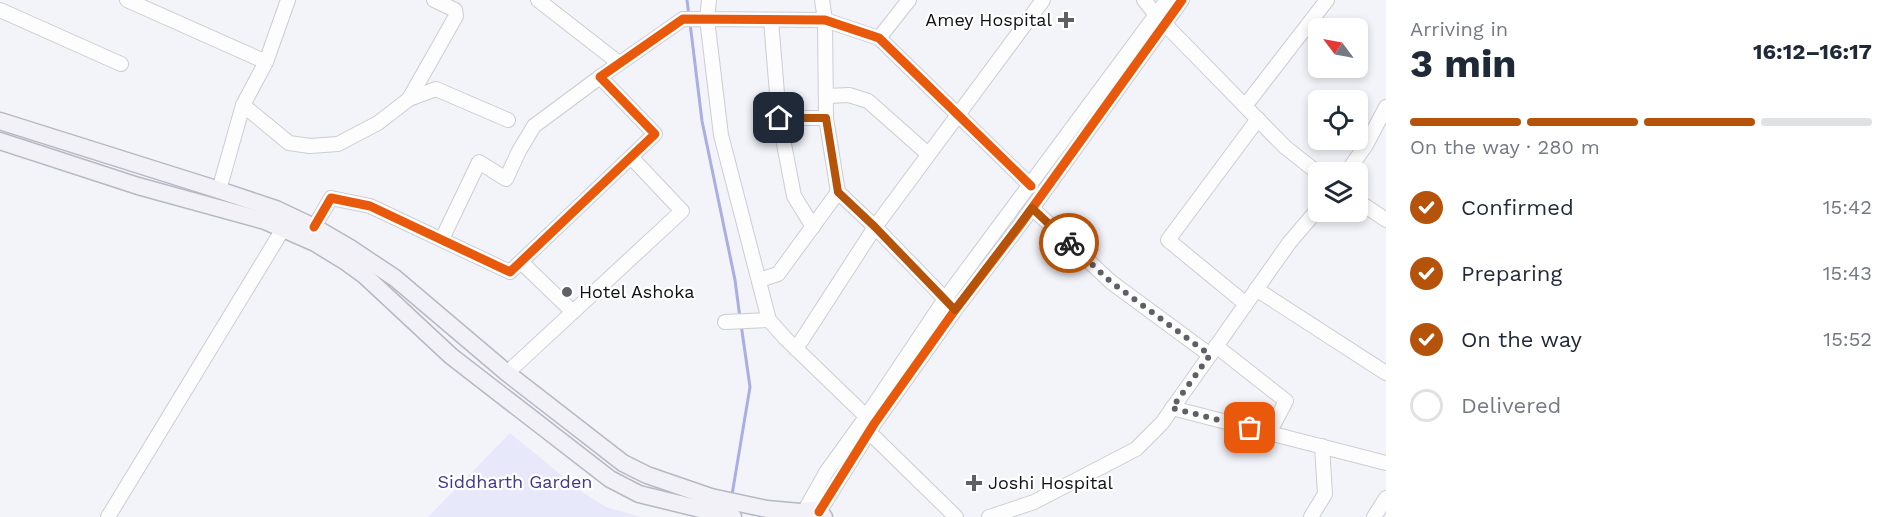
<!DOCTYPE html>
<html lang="en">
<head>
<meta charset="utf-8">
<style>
  body { margin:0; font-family:"Work Sans",sans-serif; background:#f2f2f3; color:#1f2937; height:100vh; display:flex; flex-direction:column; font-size:22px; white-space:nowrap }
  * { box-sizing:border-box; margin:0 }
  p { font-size:20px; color:#747a83 }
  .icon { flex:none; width:33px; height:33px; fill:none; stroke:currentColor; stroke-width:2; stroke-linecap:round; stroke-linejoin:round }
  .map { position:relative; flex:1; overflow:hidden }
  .panel { display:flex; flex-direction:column; background:#fff; width:510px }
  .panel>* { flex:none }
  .needle { width:39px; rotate:302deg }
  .buttons { position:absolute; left:1308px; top:18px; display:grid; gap:12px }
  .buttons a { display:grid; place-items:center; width:60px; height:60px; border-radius:9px; background:#fff; box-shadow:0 3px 9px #0003; font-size:30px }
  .pin { position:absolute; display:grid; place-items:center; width:51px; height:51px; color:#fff; margin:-26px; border-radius:12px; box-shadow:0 3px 9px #0006 }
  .courier { position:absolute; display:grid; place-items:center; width:60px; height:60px; margin:-30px; border:4px solid #b45309; border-radius:50%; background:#fff; color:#222; box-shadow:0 2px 8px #0007 }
  .summary em { font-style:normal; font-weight:700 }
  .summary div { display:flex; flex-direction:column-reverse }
  .summary { display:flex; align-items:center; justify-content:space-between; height:102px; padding:0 24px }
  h1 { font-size:39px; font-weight:700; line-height:45px }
  .bar { display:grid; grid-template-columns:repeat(4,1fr); gap:9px 6px; align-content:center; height:72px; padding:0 24px }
  .bar i { height:8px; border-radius:4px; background:#e0e1e3 }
  .bar .selected { background:#b45309 }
  .bar p { grid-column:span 4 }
  ol { padding:0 24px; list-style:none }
  li { display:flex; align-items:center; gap:18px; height:66px }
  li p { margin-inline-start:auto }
  li .icon { padding:6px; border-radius:50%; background:#b45309; color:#fff; stroke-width:4 }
  li:last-child { color:#747a83 }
  li i { width:33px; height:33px; border:3px solid #e0e1e3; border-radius:50% }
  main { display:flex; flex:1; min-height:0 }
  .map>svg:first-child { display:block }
  .green { fill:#e7e9fb }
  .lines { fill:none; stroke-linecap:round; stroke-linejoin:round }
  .stream { stroke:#aaaee3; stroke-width:3 }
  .minor-casing { stroke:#cccdd2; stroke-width:16 }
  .major-casing { stroke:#b6b8c3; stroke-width:19 }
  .minor { stroke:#fdfdfe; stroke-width:14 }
  .major { stroke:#f1f1f7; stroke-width:16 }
  .cycleway-casing { stroke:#fff; stroke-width:13 }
  .cycleway { stroke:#e8590c; stroke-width:9 }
  .done { stroke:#5f6065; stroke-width:6; stroke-dasharray:0 10.8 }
  .route { stroke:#b45309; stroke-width:8 }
  .poi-dot { fill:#5f6065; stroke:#fff; stroke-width:2 }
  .labels { text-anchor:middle; stroke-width:4.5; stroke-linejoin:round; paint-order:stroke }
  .poi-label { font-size:18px; fill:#101115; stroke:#fff; text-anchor:start }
  .park-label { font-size:18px; fill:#3d398f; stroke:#fff }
</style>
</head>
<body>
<main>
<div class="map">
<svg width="1386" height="517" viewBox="0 0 1386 517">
  <rect width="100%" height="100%" fill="#f3f4fa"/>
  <polygon class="green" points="510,433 582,492 606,507 641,517 428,517"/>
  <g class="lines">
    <g class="stream">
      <polyline points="687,0 689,16"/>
      <polyline points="690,23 702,121 735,280 740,318"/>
      <polyline points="732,495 750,387 741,324"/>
    </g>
    <defs>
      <g id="minor">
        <polyline points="127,0 266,62"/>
        <polyline points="538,0 619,63"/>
        <polyline points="709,0 707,19 721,135 769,320 785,338 872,422"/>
        <polyline points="822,0 825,20 826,118 838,192 875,227 950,304"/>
        <polyline points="1144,0 1156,15 1285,147 1318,173"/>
        <polyline points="0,10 121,64"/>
        <polyline points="771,20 779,118 794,196 813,227"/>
        <polyline points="879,38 909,0"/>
        <polyline points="826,96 849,95 868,101 928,154"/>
        <polyline points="409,99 456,16 455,10 434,0"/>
        <polyline points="243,105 289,143 310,146 338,144 378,123 409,99 436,89 508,120"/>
        <polyline points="1245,106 1327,0"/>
        <polyline points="779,118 826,118"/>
        <polyline points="1347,172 1366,145 1386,107"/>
        <polyline points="219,190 243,105 266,62 288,0"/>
        <polyline points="1358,201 1386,220"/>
        <polyline points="1032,208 1111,282 1210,355"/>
        <polyline points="314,227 331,198 370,206 510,272 655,134 600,77 683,19 825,20 879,38 1031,186"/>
        <polyline points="442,239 479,162 506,179 519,151 534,126 600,77"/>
        <polyline points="521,262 573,312"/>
        <polyline points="759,280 778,274 838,192"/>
        <polyline points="1256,289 1386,373"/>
        <polyline points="1246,304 1168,240 1258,119"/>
        <polyline points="725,322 769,320"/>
        <polyline points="1216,346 1286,401 1269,433"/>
        <polyline points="796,349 875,227 1043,0"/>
        <polyline points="507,373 682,211 631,157"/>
        <polyline points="1172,408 1386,463"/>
        <polyline points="870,433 956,517"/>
        <polyline points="805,510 827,471 866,417 945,299 1167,0"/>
        <polyline points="819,512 874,424 955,310 1020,225 1182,0"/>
        <polyline points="108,517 283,229"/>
        <polyline points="989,517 1034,502 1136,449 1162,423 1289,243 1318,209"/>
        <polyline points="1311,517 1325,494 1322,446"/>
        <polyline points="1374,517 1386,498"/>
      </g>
      <g id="major">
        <polyline points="0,121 219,190 276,209 314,227 350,248 395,278 507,373 623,463 647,475 711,497 767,509 800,512"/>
        <polyline points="0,141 138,186 265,221 315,243 346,262 364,275 451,356 610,479 639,494 733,517"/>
        <path d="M 795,517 C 804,508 815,507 824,517"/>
      </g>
    </defs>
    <use href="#minor" class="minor-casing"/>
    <use href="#major" class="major-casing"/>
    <use href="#minor" class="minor"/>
    <use href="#major" class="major"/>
    <defs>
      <g id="cycleway">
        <polyline points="314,227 331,198 370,206 510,272 655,134 600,77 683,19 825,20 879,38 1031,186"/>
        <polyline points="819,512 874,424 955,310 1020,225 1182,0"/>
      </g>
    </defs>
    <use href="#cycleway" class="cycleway-casing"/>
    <use href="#cycleway" class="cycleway"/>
  </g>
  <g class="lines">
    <polyline class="done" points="1069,243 1111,282 1210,355 1172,408 1250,428"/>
    <polyline class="route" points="779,118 826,118 838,192 875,227 955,310 1032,208 1069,243"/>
  </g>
  <g class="poi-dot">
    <path d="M1063 11h6v6h6v6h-6v6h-6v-6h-6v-6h6z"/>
    <circle cx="567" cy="292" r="6"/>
    <path d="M971 474h6v6h6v6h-6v6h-6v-6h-6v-6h6z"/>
  </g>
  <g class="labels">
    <g class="poi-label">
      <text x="1052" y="26" text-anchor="end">Amey Hospital</text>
      <text x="579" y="298">Hotel Ashoka</text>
      <text x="988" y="489">Joshi Hospital</text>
    </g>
    <g class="park-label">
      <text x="515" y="488">Siddharth Garden</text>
    </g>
  </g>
</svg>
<div class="buttons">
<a><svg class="needle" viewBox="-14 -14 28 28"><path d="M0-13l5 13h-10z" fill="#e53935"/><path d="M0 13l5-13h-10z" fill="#747a83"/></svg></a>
<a><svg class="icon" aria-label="locate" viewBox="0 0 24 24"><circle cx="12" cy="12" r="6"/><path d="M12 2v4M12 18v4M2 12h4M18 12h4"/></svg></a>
<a><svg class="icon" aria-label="layers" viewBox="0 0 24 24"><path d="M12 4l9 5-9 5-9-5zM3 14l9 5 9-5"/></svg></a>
</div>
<div class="pin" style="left:1250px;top:428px;background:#ea580c"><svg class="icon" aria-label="bag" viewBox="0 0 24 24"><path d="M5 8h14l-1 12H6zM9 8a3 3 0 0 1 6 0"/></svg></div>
<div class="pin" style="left:779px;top:118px;background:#1f2937"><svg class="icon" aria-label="home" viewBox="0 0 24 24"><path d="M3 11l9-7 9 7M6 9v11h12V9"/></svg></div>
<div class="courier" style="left:1069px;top:243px"><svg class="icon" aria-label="bike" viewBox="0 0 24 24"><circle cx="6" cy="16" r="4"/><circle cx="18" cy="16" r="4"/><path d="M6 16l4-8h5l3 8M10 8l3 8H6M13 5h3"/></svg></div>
</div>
<section class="panel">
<div class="summary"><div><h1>3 min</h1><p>Arriving in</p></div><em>16:12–16:17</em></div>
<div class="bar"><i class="selected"></i><i class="selected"></i><i class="selected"></i><i></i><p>On the way · 280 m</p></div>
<ol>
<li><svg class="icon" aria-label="check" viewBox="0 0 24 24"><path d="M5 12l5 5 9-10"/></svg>Confirmed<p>15:42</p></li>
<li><svg class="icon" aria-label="check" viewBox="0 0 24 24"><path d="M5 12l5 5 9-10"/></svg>Preparing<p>15:43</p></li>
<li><svg class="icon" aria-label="check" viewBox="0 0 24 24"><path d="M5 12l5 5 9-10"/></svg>On the way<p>15:52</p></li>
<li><i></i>Delivered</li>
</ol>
</section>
</main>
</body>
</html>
